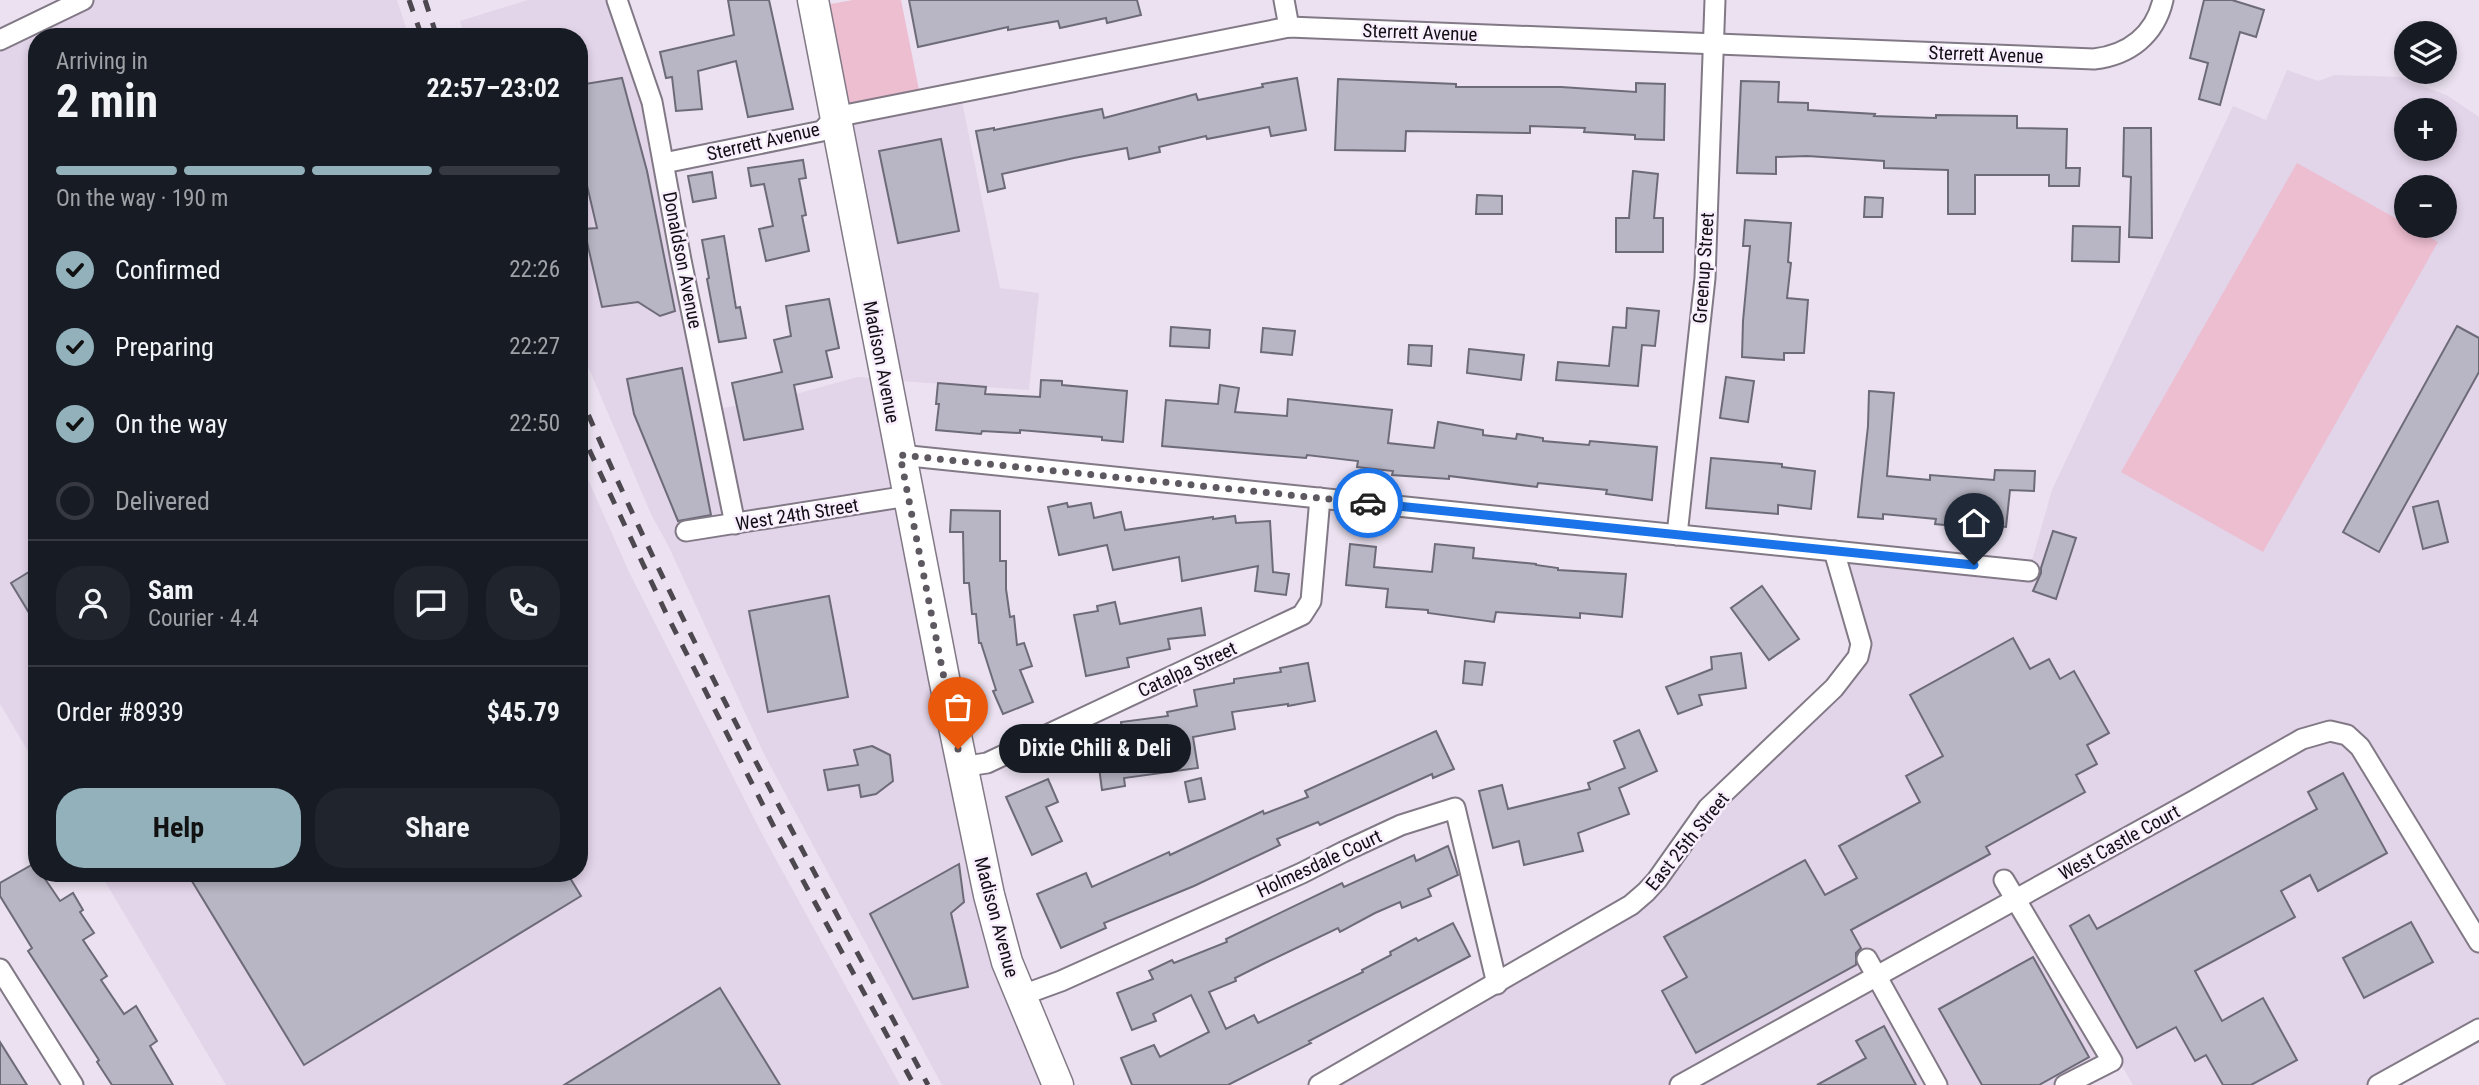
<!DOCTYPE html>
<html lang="en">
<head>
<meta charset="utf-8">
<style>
  body { margin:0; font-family:"Roboto Condensed",sans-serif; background:#20242c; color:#f1f3f6; height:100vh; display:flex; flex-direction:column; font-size:26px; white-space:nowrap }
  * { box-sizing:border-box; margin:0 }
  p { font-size:23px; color:#9ea1a6 }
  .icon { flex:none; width:38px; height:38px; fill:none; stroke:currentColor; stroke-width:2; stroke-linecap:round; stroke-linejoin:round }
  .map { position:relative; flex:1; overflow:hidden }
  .panel { position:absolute; left:28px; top:28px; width:560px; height:854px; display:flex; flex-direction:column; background:#171b24; border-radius:28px; box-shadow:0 4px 10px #0003 }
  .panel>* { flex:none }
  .buttons { position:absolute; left:2394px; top:21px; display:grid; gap:14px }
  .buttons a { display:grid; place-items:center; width:63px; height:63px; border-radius:50%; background:#171b24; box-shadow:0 4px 10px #0003; font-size:35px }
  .pin { position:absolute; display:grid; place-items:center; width:60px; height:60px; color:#fff; margin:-72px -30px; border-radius:50% 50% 50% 0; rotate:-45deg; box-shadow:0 0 7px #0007 }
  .pin .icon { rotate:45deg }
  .courier { position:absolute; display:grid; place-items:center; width:70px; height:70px; margin:-35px; border:5px solid #1a73e8; border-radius:50%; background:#fff; color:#222; box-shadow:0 2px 9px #0007 }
  .bubble { position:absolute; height:49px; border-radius:24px; background:#171b24; box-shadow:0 4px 10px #0003; font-size:23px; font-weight:700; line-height:49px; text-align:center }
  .headline em { font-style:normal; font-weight:700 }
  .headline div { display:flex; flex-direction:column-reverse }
  .headline { display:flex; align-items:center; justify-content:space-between; height:119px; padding:0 28px }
  h1 { font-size:46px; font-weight:700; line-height:52px }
  .bar { display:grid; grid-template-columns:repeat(4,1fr); gap:10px 7px; align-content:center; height:84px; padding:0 28px }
  .bar i { height:9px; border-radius:5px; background:#363941 }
  .bar .current { background:#92b1bb }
  .bar p { grid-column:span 4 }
  .line { display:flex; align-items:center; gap:18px; padding:0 28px; border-top:2px solid #363941 }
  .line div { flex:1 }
  .round { display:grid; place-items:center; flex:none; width:74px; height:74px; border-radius:28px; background:#20242c }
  ol { padding:0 28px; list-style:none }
  li { display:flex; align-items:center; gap:21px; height:77px }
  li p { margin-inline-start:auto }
  li .icon { padding:7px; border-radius:50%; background:#92b1bb; color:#111; stroke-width:4 }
  li:last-child { color:#9ea1a6 }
  li i { width:38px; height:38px; border:4px solid #363941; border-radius:50% }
  .primary-button { display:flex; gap:14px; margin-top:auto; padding:14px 28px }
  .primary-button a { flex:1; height:80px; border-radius:28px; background:#92b1bb; color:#111; font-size:28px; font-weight:700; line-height:80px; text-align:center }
  .primary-button a+a { background:#20242c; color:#f1f3f6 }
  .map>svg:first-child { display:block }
  .built { fill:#e2d4e9; fill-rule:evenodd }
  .green { fill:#edbdd0 }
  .building { fill:#b8b5c4; stroke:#6e6b79; stroke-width:2 }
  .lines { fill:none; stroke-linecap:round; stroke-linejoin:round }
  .street-casing { stroke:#827986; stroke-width:23 }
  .primary-casing { stroke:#827986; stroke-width:33 }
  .street { stroke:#fff; stroke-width:19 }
  .primary { stroke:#fff; stroke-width:30 }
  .rail { stroke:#4d484f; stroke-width:5; stroke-dasharray:12 12; stroke-linecap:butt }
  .done { stroke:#5e5861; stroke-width:7; stroke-dasharray:0 12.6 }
  .route { stroke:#1a73e8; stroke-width:9 }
  .labels { text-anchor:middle; stroke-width:5; stroke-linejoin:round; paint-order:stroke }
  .street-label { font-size:19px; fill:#120f14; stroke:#f8eefd }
</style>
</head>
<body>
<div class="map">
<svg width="2479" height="1085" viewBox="0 0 2479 1085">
  <rect width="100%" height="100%" fill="#ebe1f0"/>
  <g class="built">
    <polygon points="83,0 397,0 409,37 37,37 37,766 0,704 0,40"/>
    <polygon points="528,0 617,0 652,102 713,410 796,394 858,377 885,379 835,117 960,92 1000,288 1039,293 1029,390 886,380 961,767 1058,1085 942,1085 764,754 668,545 651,514 579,345 579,37 465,37 460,21"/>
    <path d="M 2287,70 L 2318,81 L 2335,75 L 2400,77 L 2448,96 L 2479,117 L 2479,1029 L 2378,1085 L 2133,1085 L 2122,1066 L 2088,1085 L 1319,1085 L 1631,905 L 1708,808 L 1858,657 L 1834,551 L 2029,571 L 2052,490 L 2233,106 L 2266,120 ZM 2406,110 L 2445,110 L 2445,149 L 2406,149 ZM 2406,187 L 2445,187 L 2445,226 L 2406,226 Z"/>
    <polygon points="579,459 629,572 762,834 900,1085 226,1085 100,873 579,873"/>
  </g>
  <g class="green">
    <polygon points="853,0 901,0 921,100 835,117 814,7"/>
    <polygon points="2297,163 2438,242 2263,552 2121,472"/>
  </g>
  <g class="building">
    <polygon points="728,0 769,0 793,109 748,117 736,61 698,71 702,109 676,111 672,77 666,78 660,52 734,35"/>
    <polygon points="909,0 1137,0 1141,15 1107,23 1106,18 1060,28 1058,21 1008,30 1008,27 918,47"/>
    <polygon points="2204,0 2232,0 2264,10 2256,37 2240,32 2220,105 2199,99 2208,63 2190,58"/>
    <polygon points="622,78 647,171 675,311 660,316 638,302 602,307 584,229 597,228 586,181 579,182 579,85"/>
    <polygon points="1297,78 1306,130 1271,136 1269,127 1207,139 1206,136 1159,147 1160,152 1129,159 1127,148 1074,158 1002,174 1005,188 988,192 976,131 994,128 994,130 1102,109 1104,118 1196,94 1198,100 1263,87 1262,84"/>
    <polygon points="1338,79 1456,84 1456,87 1561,87 1636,92 1636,83 1665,84 1664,140 1635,139 1635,135 1584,132 1585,128 1530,126 1530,133 1406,131 1405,151 1335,150"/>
    <polygon points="1741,81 1779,82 1778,102 1808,103 1808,110 1875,114 1874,116 1936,118 1936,115 2017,116 2017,128 2067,129 2066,168 2080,168 2079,186 2049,186 2049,175 1975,175 1975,214 1948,214 1948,170 1884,168 1884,161 1807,156 1776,157 1776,174 1737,173"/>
    <polygon points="2124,128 2151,128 2152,238 2129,237 2131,177 2123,176"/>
    <polygon points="941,139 959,231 898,243 879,151"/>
    <polygon points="803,160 806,178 799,179 806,215 802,216 809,251 766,261 759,229 773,226 764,184 751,186 748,168"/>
    <polygon points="1633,171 1658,174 1654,218 1663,218 1663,252 1616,252 1616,218 1629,218"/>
    <polygon points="712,172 716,198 693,202 688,176"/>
    <polygon points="1477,195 1502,196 1502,214 1476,214"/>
    <polygon points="1865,197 1883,198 1882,217 1864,217"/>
    <polygon points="1745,220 1791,223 1788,262 1791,263 1787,298 1808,300 1804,353 1784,353 1784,360 1742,357 1743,321 1750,246 1743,246"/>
    <polygon points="2073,226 2120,227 2119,262 2072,261"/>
    <polygon points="724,236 736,308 740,307 746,338 719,342 707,279 709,278 702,240"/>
    <polygon points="829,299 839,348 826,351 832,377 794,385 803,429 744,440 732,383 782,372 774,340 791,336 786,306"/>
    <polygon points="1627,308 1659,311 1655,346 1642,345 1638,386 1556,380 1558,362 1609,366 1613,327 1626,328"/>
    <polygon points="2457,326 2479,338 2479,372 2379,552 2343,532"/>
    <polygon points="1171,327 1210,330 1209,348 1170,346"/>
    <polygon points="1263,328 1295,331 1292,355 1261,352"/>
    <polygon points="1409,345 1432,346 1431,366 1408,364"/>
    <polygon points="1469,349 1524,355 1521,380 1467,373"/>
    <polygon points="682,368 711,515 678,521 634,414 627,379"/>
    <polygon points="1726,377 1754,381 1748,422 1720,418"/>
    <polygon points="1041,380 1062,381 1062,385 1127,391 1123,442 1102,440 1102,437 1020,430 1020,433 982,431 981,434 936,430 939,404 936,404 938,383 986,387 985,394 1040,397"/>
    <polygon points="1220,385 1239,388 1235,412 1287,416 1288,399 1392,410 1388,443 1434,448 1438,422 1483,430 1483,435 1516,439 1517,434 1543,438 1543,441 1589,445 1590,441 1657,447 1652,500 1606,494 1607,490 1538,483 1537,487 1449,476 1449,479 1392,475 1393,471 1357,467 1358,461 1307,455 1306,458 1162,446 1166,400 1218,404"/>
    <polygon points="1869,391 1894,393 1887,476 1930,480 1930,475 1994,480 1995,470 2035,471 2034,491 2010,490 2006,527 1987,525 1986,529 1935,524 1936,519 1883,514 1883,519 1858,517 1868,426"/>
    <polygon points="1711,458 1782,464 1782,467 1815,471 1811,509 1778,505 1778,514 1706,508"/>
    <polygon points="2438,501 2448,542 2423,549 2413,507"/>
    <polygon points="1067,503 1068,507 1091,503 1094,518 1121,512 1125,530 1213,517 1213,519 1235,516 1236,523 1270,521 1273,572 1289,574 1286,595 1255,591 1258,566 1182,581 1179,557 1113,570 1107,545 1059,555 1048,507"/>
    <polygon points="951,510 1000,511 1000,561 1006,561 1006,589 1010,617 1014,616 1017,645 1024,643 1032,666 1020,670 1033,702 1003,714 993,691 996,690 981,643 979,643 976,614 972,614 969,583 964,583 963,532 950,532"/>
    <polygon points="2053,531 2076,538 2056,599 2033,591 2041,573 2041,568"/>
    <polygon points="1350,544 1376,547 1374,567 1432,572 1435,544 1474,548 1473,558 1536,564 1536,565 1558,568 1558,570 1626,574 1622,617 1580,613 1580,618 1496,612 1494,622 1428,613 1428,610 1386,607 1388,589 1346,585"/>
    <polygon points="37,567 37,626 11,583"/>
    <polygon points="1762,586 1799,639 1769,660 1731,608"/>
    <polygon points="829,596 848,697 768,712 749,611"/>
    <polygon points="1115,602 1120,624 1201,608 1205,635 1168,639 1170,649 1127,658 1129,667 1086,676 1074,615 1098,611 1097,606"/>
    <polygon points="2013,638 2030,669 2049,659 2060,679 2074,671 2109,733 2087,745 2097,764 2076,775 2085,792 1986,847 1990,854 1851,930 1861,948 1856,953 1856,965 1696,1053 1662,991 1687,977 1664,937 1805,860 1825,895 1857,878 1839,846 1920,802 1906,776 1943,756 1910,695"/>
    <polygon points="1741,653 1746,688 1699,695 1702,705 1678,714 1666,687 1712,669 1711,657"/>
    <polygon points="1465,661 1485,663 1482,685 1463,683"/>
    <polygon points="1308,663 1315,701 1288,706 1288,704 1232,712 1235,729 1193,737 1198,768 1124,778 1125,786 1102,790 1095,737 1122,733 1121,722 1168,716 1167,712 1197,706 1194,690 1234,683 1234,679 1281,672 1280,668"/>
    <polygon points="1639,730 1657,771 1619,788 1629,814 1578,833 1583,851 1524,865 1519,841 1493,848 1479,791 1502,785 1508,809 1590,789 1588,783 1625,768 1614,741"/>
    <polygon points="1436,731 1454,769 1433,778 1432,774 1320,825 1318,822 1277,839 1280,845 1194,886 1104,923 1106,928 1061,948 1037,894 1086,873 1092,887 1169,852 1170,855 1263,811 1264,814 1308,797 1305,791"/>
    <polygon points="872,746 890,755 893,781 876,794 861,797 859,785 828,790 824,770 858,765 854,750"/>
    <polygon points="2343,773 2387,853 2318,891 2310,875 2281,891 2295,917 2195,971 2222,1021 2263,998 2297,1060 2251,1085 2223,1085 2206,1055 2195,1061 2176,1027 2137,1048 2070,926 2089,915 2097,929 2317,809 2308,792"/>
    <polygon points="1201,778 1205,799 1189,802 1185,782"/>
    <polygon points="1048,779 1058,802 1046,807 1062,841 1032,855 1006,797"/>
    <polygon points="1448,846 1458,875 1428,889 1431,896 1402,908 1400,902 1375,913 1340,932 1338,928 1265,963 1235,978 1236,981 1209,992 1226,1029 1254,1015 1258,1023 1363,972 1362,970 1391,955 1390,952 1416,938 1418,941 1453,923 1470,956 1309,1041 1311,1043 1228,1085 1132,1085 1121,1058 1154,1045 1160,1057 1209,1032 1191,995 1153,1014 1156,1021 1132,1030 1117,993 1153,979 1149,971 1172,960 1174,963 1227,942 1226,939 1342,883 1344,887 1414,855 1416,861"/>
    <polygon points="35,863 37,873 41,873 60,901 73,893 83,910 80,912 94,933 83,940 107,976 101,980 124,1014 136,1006 157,1041 150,1046 173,1085 112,1085 97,1062 99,1060 28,951 32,948 0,896 0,883"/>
    <polygon points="959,864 964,902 951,913 968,987 913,999 870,914"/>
    <polygon points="187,873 567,873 581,896 304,1065"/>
    <polygon points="2411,922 2433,962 2364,998 2343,958"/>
    <polygon points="2033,957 2089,1057 2039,1085 1982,1085 1939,1009"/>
    <polygon points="720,988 780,1085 564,1085"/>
    <polygon points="1884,1026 1916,1085 1817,1085 1866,1058 1856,1041"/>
    <polygon points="0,1042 27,1085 0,1085"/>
  </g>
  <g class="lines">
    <defs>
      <g id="street">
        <polyline points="617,0 652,102 681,260 735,524"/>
        <polyline points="1284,0 1289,27"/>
        <polyline points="0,40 83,0"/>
        <path d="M 664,163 L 822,131 L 835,117 L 1289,27 L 2094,59 C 2129,55 2155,35 2163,0"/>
        <polyline points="900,455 2029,571"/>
        <polyline points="686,531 908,496"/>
        <polyline points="1677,535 1705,278 1715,0"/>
        <polyline points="961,767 987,763 1302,615 1311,601 1320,498"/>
        <polyline points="2004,880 2112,1061 2065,1085"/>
        <polyline points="1867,959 1937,1085"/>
        <polyline points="0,969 73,1085"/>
        <polyline points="1020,996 1061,981 1302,873 1343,852 1401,825 1455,808 1497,984"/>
        <polyline points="1319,1085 1631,905 1646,892 1657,880 1708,808 1834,688 1858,657 1861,644 1834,551"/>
        <polyline points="1680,1085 2195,800 2302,739 2330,731 2347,735 2360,747 2479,942"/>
        <polyline points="2378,1085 2479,1029"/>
      </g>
      <polyline id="primary" points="813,0 944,678 989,895 1007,962 1058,1085"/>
    </defs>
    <use href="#street" class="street-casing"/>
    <use href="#primary" class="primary-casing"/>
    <use href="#street" class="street"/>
    <use href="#primary" class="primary"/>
    <g class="rail">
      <polyline points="409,0 422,37"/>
      <polyline points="425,0 437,37"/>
      <path d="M 579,393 C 680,631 807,857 928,1085"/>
      <polyline points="579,428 666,613 775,829 914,1085"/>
    </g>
  </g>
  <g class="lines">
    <polyline class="done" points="958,749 900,455 1368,503"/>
    <polyline class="route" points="1368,503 1974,565"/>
  </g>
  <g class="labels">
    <g class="street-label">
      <text transform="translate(1420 32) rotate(2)" y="7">Sterrett Avenue</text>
      <text transform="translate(1986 54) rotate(2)" y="7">Sterrett Avenue</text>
      <text transform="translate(763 141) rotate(-13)" y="7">Sterrett Avenue</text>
      <text transform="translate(683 260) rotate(79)" y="7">Donaldson Avenue</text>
      <text transform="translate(1703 268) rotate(-86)" y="7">Greenup Street</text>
      <text transform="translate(882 362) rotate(79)" y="7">Madison Avenue</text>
      <text transform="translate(797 514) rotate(-9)" y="7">West 24th Street</text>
      <text transform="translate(1187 669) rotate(-25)" y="7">Catalpa Street</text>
      <text transform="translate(1687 841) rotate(-51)" y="7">East 25th Street</text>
      <text transform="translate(2119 842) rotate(-29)" y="7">West Castle Court</text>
      <text transform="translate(1319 863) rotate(-25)" y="7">Holmesdale Court</text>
      <text transform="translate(997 917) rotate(75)" y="7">Madison Avenue</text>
    </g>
  </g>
</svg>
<div class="buttons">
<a><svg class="icon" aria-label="layers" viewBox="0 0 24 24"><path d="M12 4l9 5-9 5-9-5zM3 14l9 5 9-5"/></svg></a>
<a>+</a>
<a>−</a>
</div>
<div class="pin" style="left:958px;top:749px;background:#ea580c"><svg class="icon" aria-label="bag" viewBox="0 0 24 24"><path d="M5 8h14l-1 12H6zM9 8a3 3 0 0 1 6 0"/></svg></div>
<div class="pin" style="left:1974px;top:565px;background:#1f2937"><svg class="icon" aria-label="home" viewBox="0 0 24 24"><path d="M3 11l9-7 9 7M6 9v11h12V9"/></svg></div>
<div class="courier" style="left:1368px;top:503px"><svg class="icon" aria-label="car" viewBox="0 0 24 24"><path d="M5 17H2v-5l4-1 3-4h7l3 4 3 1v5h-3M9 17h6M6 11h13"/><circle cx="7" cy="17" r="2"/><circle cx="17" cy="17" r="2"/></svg></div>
<div class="bubble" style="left:999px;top:724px;width:192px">Dixie Chili &amp; Deli</div>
<section class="panel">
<div class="headline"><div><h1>2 min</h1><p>Arriving in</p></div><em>22:57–23:02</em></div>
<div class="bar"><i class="current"></i><i class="current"></i><i class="current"></i><i></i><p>On the way · 190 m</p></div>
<ol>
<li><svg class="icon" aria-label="check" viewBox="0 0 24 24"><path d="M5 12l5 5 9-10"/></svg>Confirmed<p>22:26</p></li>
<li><svg class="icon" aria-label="check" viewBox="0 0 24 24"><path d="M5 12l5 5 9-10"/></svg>Preparing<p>22:27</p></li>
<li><svg class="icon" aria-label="check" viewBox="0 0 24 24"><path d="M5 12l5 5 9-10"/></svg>On the way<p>22:50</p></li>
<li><i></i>Delivered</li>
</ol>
<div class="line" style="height:126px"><a class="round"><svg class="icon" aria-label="person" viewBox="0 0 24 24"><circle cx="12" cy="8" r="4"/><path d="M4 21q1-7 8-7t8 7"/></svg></a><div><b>Sam</b><p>Courier · 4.4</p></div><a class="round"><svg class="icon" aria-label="chat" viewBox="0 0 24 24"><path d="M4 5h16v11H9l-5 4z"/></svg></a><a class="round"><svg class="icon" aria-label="phone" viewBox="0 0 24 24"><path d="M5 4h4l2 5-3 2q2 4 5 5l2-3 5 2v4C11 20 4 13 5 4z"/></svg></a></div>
<div class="line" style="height:91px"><div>Order #8939</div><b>$45.79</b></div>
<div class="primary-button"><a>Help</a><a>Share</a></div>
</section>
</div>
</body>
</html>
